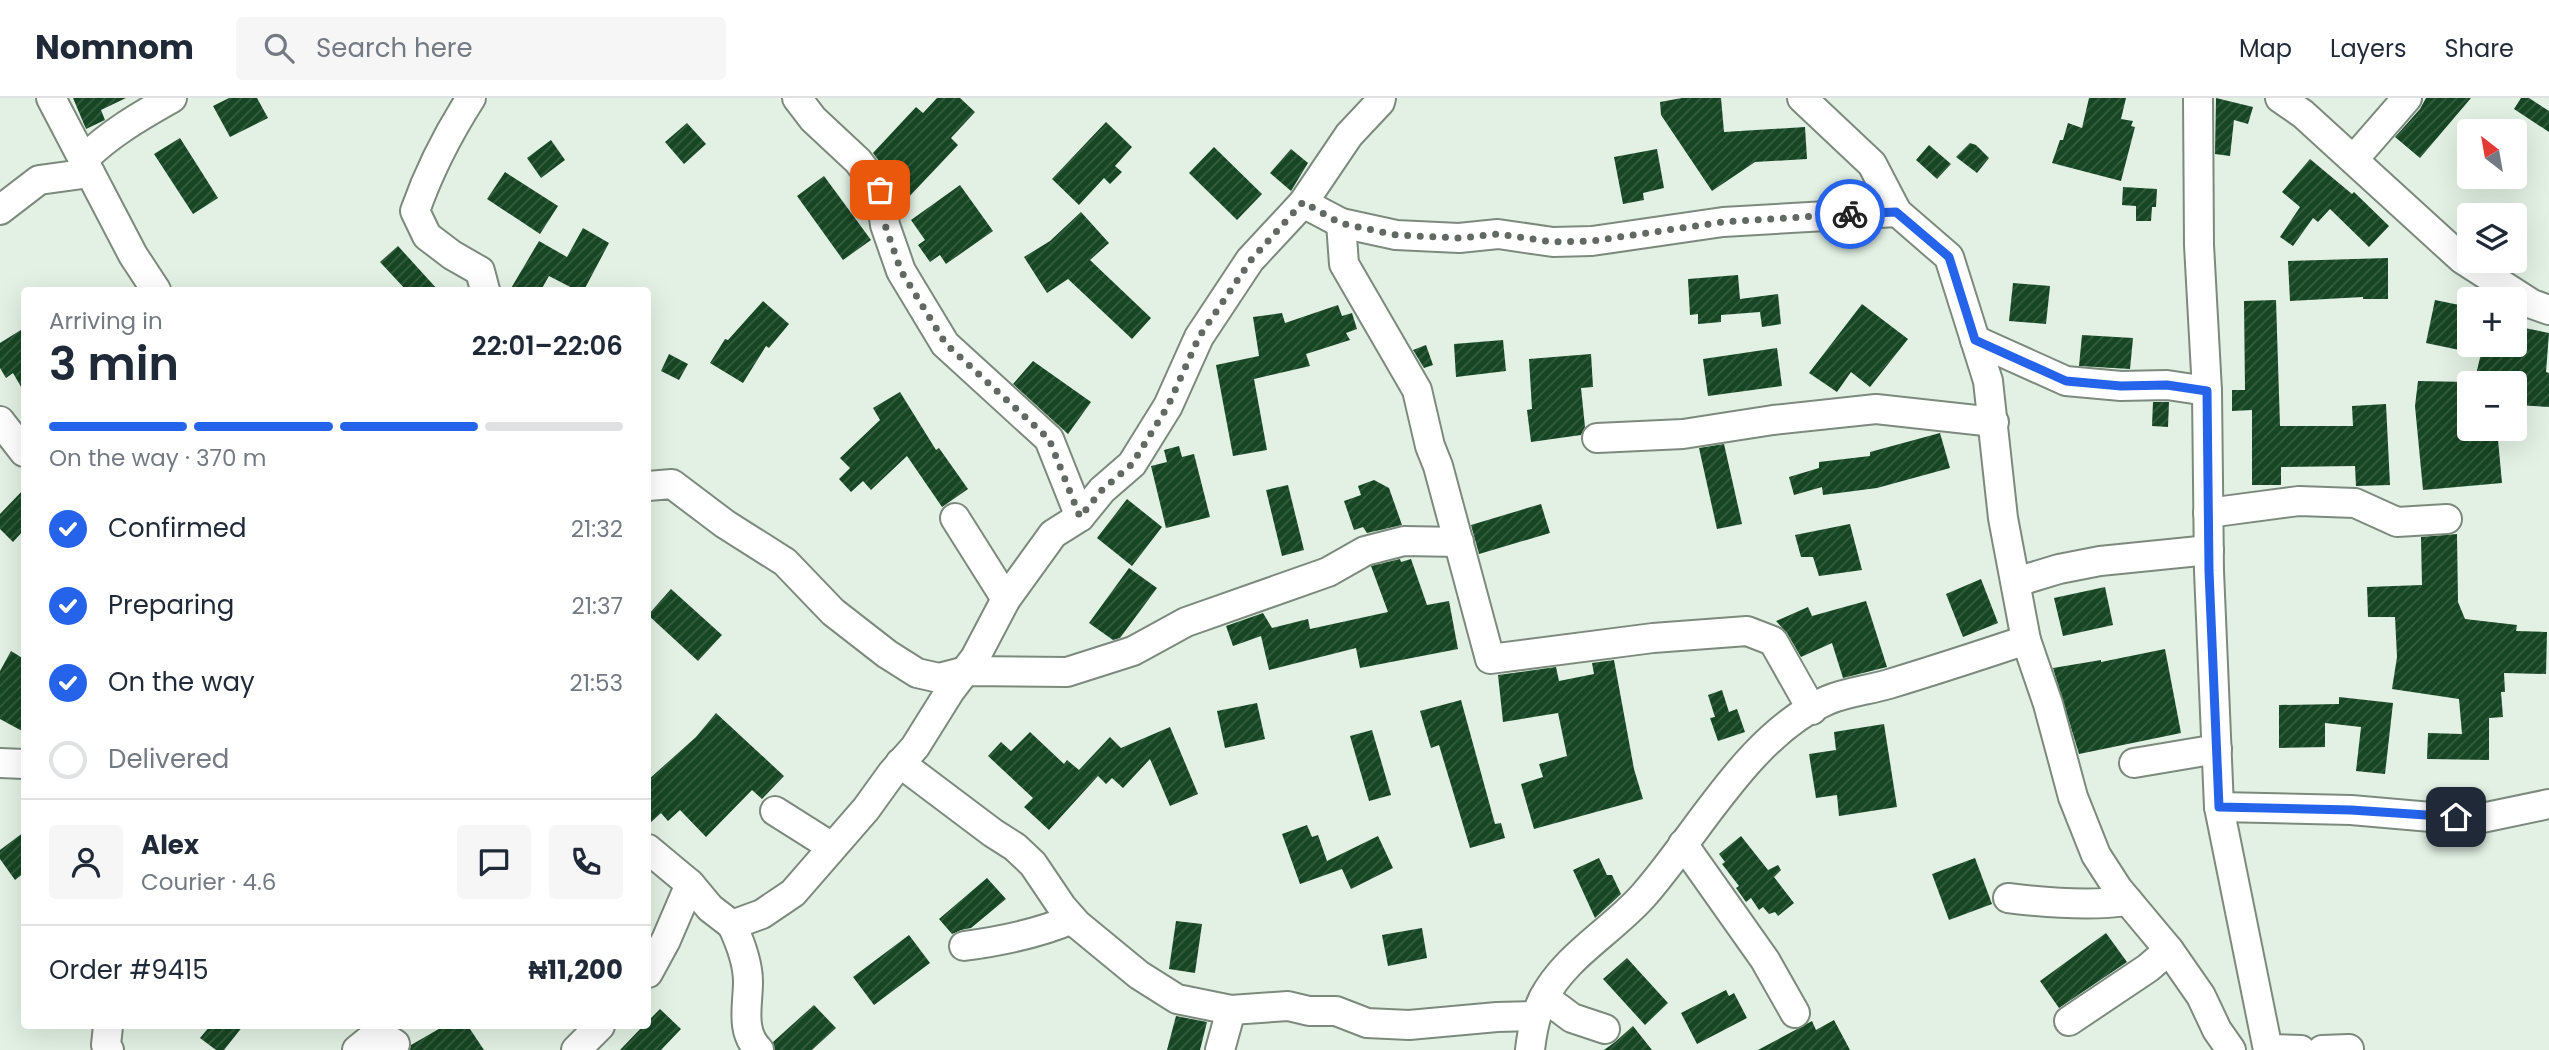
<!DOCTYPE html>
<html lang="en">
<head>
<meta charset="utf-8">
<style>
  body { margin:0; font-family:Poppins,sans-serif; background:#f6f6f7; color:#1f2937; height:100vh; display:flex; flex-direction:column; font-size:26px; white-space:nowrap }
  * { box-sizing:border-box; margin:0 }
  p { font-size:23px; color:#747a83 }
  .icon { flex:none; width:38px; height:38px; fill:none; stroke:currentColor; stroke-width:2; stroke-linecap:round; stroke-linejoin:round }
  .map { position:relative; flex:1; overflow:hidden }
  .drawer { position:absolute; left:21px; top:189px; width:630px; height:742px; display:flex; flex-direction:column; background:#fff; border-radius:7px; box-shadow:0 7px 28px #0002 }
  .drawer>* { flex:none }
  .needle { width:46px; rotate:329deg }
  .fabs { position:absolute; left:2457px; top:21px; display:grid; gap:14px }
  .fabs a { display:grid; place-items:center; width:70px; height:70px; border-radius:7px; background:#fff; box-shadow:0 7px 28px #0002; font-size:35px }
  .pin { position:absolute; display:grid; place-items:center; width:60px; height:60px; color:#fff; margin:-30px; border-radius:14px; box-shadow:0 4px 10px #0006 }
  .courier { position:absolute; display:grid; place-items:center; width:70px; height:70px; margin:-35px; border:5px solid #2563eb; border-radius:50%; background:#fff; color:#222; box-shadow:0 2px 9px #0007 }
  .summary em { font-style:normal; font-weight:600 }
  .summary div { display:flex; flex-direction:column-reverse }
  .summary { display:flex; align-items:center; justify-content:space-between; height:119px; padding:0 28px }
  h1 { font-size:46px; font-weight:600; line-height:52px }
  .bar { display:grid; grid-template-columns:repeat(4,1fr); gap:10px 7px; align-content:center; height:84px; padding:0 28px }
  .bar i { height:9px; border-radius:5px; background:#e0e1e3 }
  .bar .current { background:#2563eb }
  .bar p { grid-column:span 4 }
  .line { display:flex; align-items:center; gap:18px; padding:0 28px; border-top:2px solid #e0e1e3 }
  .line div { flex:1 }
  .round { display:grid; place-items:center; flex:none; width:74px; height:74px; border-radius:7px; background:#f6f6f7 }
  ol { padding:0 28px; list-style:none }
  li { display:flex; align-items:center; gap:21px; height:77px }
  li p { margin-inline-start:auto }
  li .icon { padding:7px; border-radius:50%; background:#2563eb; color:#fff; stroke-width:4 }
  li:last-child { color:#747a83 }
  li i { width:38px; height:38px; border:4px solid #e0e1e3; border-radius:50% }
  header { display:flex; align-items:center; gap:42px; box-sizing:border-box; height:98px; padding:0 35px; background:#fff; border-bottom:2px solid #e0e1e3 }
  header strong { font-size:33px }
  nav { display:flex; gap:38px; margin-inline-start:auto; font-size:24px }
  .search { width:490px; height:63px; background:#f6f6f7; display:flex; align-items:center; gap:18px; box-sizing:border-box; padding:0 24px; border-radius:7px; color:#747a83; font-size:26px }
  .map>svg:first-child { display:block }
  .building { fill:url(#building-hatch) }
  .lines { fill:none; stroke-linecap:round; stroke-linejoin:round }
  .minor-casing { stroke:#7c8a7e; stroke-width:32 }
  .minor { stroke:#fff; stroke-width:28 }
  .done { stroke:#616962; stroke-width:7; stroke-dasharray:0 12.6 }
  .route { stroke:#2563eb; stroke-width:9 }
</style>
</head>
<body>
<header>
<strong>Nomnom</strong>
<div class="search"><svg class="icon" aria-label="search" viewBox="0 0 24 24"><circle cx="10" cy="10" r="6"/><path d="M15 15l6 6"/></svg>Search here</div>
<nav><a>Map</a><a>Layers</a><a>Share</a></nav>
</header>
<div class="map">
<svg width="2549" height="952" viewBox="0 0 2549 952">
  <defs>
    <pattern id="building-hatch" width="6" height="6" patternUnits="userSpaceOnUse" patternTransform="scale(1.75)"><rect width="6" height="6" fill="#164623"/><path d="M-1 1l2-2M0 6l6-6M5 7l2-2" fill="none" stroke="#375e41"/></pattern>
  </defs>
  <rect width="100%" height="100%" fill="#e2f1e4"/>
  <g class="building">
    <polygon points="73,0 126,0 101,12 105,22 86,31"/>
    <polygon points="229,0 257,0 268,20 230,39 213,8"/>
    <polygon points="937,0 960,0 975,14 951,40 958,47 906,102 897,94 893,82 873,55 916,9 923,15"/>
    <polygon points="1682,0 1721,0 1724,34 1805,29 1807,61 1755,64 1712,93 1661,17 1660,4"/>
    <polygon points="2089,0 2126,0 2121,21 2133,23 2131,28 2135,29 2121,83 2052,65 2060,42 2063,42 2068,25 2082,30"/>
    <polygon points="2216,0 2253,9 2248,26 2234,22 2230,58 2215,56"/>
    <polygon points="2426,0 2471,0 2420,60 2395,39 2420,11"/>
    <polygon points="2521,0 2529,0 2549,13 2549,34 2514,11"/>
    <polygon points="1106,24 1132,49 1115,68 1122,74 1110,86 1104,80 1079,107 1052,81"/>
    <polygon points="687,25 706,46 684,66 665,44"/>
    <polygon points="180,40 218,100 193,116 154,56"/>
    <polygon points="551,42 565,62 541,80 527,60"/>
    <polygon points="1970,45 1976,47 1989,60 1977,75 1956,59"/>
    <polygon points="1929,47 1951,66 1937,81 1916,62"/>
    <polygon points="1214,49 1262,96 1237,122 1189,75"/>
    <polygon points="1291,51 1308,65 1291,93 1270,75"/>
    <polygon points="1657,51 1664,90 1643,95 1644,102 1623,106 1614,59"/>
    <polygon points="2310,61 2352,96 2354,94 2389,128 2369,149 2330,111 2318,124 2313,120 2293,148 2280,139 2300,109 2282,94"/>
    <polygon points="505,74 558,108 540,136 487,101"/>
    <polygon points="824,78 871,142 843,162 797,98"/>
    <polygon points="960,87 993,133 946,166 940,157 930,164 918,147 925,142 911,122"/>
    <polygon points="2123,89 2157,91 2156,109 2152,109 2151,123 2136,123 2136,108 2122,107"/>
    <polygon points="1081,114 1109,145 1090,162 1151,220 1132,241 1068,181 1047,195 1024,159 1050,143"/>
    <polygon points="583,130 609,145 584,192 576,192 549,178 541,192 510,192 539,143 567,159"/>
    <polygon points="398,148 438,192 406,192 380,164"/>
    <polygon points="2388,160 2388,201 2363,201 2363,199 2290,203 2288,163"/>
    <polygon points="1738,177 1740,201 1778,196 1781,226 1762,229 1760,214 1721,217 1721,224 1698,226 1698,216 1690,217 1688,181"/>
    <polygon points="2013,185 2050,188 2046,226 2009,223"/>
    <polygon points="2276,202 2280,328 2353,328 2352,308 2386,306 2390,387 2356,388 2355,368 2281,369 2281,387 2252,387 2252,312 2232,313 2232,292 2245,292 2244,203"/>
    <polygon points="2435,202 2469,209 2469,254 2426,245"/>
    <polygon points="763,203 789,226 769,250 766,248 743,285 710,265 725,241 728,242"/>
    <polygon points="1862,206 1908,241 1870,289 1851,274 1837,294 1809,275"/>
    <polygon points="1338,207 1342,218 1352,215 1357,231 1346,235 1350,242 1306,256 1310,268 1254,281 1267,352 1233,358 1216,267 1259,258 1253,219 1282,215 1285,225"/>
    <polygon points="2515,228 2549,235 2546,274 2549,275 2549,309 2515,307 2515,285 2474,285 2483,247 2515,247"/>
    <polygon points="24,230 24,294 13,275 6,280 0,270 0,245"/>
    <polygon points="2082,237 2133,240 2130,271 2079,268"/>
    <polygon points="1503,242 1506,273 1456,279 1454,246"/>
    <polygon points="1426,247 1433,267 1424,270 1413,252"/>
    <polygon points="1777,250 1782,288 1708,298 1703,261"/>
    <polygon points="669,256 688,266 679,282 661,273"/>
    <polygon points="1591,256 1593,289 1581,290 1585,329 1581,337 1531,344 1527,312 1532,311 1529,261"/>
    <polygon points="1033,263 1091,304 1068,336 1013,286"/>
    <polygon points="2418,283 2469,284 2469,331 2497,331 2502,385 2423,392 2415,308"/>
    <polygon points="900,294 936,352 939,350 968,391 942,409 907,358 871,392 863,383 851,394 839,381 850,370 840,360 880,322 873,310"/>
    <polygon points="2153,304 2169,304 2168,329 2152,328"/>
    <polygon points="1940,335 1950,370 1877,390 1823,397 1822,389 1794,397 1789,379 1819,370 1819,364 1870,358 1870,354"/>
    <polygon points="1724,346 1742,426 1717,431 1699,350"/>
    <polygon points="1179,348 1182,359 1194,356 1210,419 1166,430 1151,368 1167,364 1164,352"/>
    <polygon points="1374,382 1389,390 1402,427 1367,435 1363,429 1354,432 1344,403 1361,397 1358,388"/>
    <polygon points="1288,387 1304,452 1282,458 1266,392"/>
    <polygon points="24,391 24,432 13,444 0,431 0,416"/>
    <polygon points="1127,401 1162,429 1132,468 1097,440"/>
    <polygon points="1541,406 1550,435 1479,456 1471,427"/>
    <polygon points="1850,426 1862,472 1819,478 1813,459 1801,459 1795,437"/>
    <polygon points="2457,436 2458,504 2465,521 2517,527 2516,533 2547,534 2546,576 2504,575 2505,594 2501,594 2503,619 2489,620 2489,662 2427,661 2428,635 2462,636 2459,601 2392,591 2397,559 2395,519 2368,519 2367,489 2422,487 2421,439"/>
    <polygon points="1400,461 1401,464 1411,461 1427,507 1449,503 1458,551 1360,570 1356,550 1269,572 1261,538 1233,548 1226,528 1263,515 1272,530 1308,521 1310,531 1388,514 1371,468"/>
    <polygon points="1129,470 1157,490 1120,540 1113,542 1089,525"/>
    <polygon points="1981,481 1998,525 1963,539 1946,496"/>
    <polygon points="2105,489 2113,527 2063,538 2054,500"/>
    <polygon points="671,491 722,537 698,563 648,517"/>
    <polygon points="1866,503 1887,569 1843,580 1832,545 1801,559 1787,535 1776,523 1808,509 1812,518"/>
    <polygon points="2165,551 2181,635 2079,656 2053,570 2101,562 2101,564"/>
    <polygon points="11,553 24,561 24,634 0,621 0,573"/>
    <polygon points="1614,562 1634,671 1643,701 1534,731 1521,686 1543,679 1539,666 1567,658 1558,615 1503,624 1498,577 1556,569 1559,583 1594,576 1592,565"/>
    <polygon points="1722,592 1729,614 1737,611 1745,634 1718,643 1710,620 1715,619 1708,597"/>
    <polygon points="2339,599 2393,605 2385,676 2356,673 2361,629 2325,625 2325,649 2279,650 2279,607 2339,606"/>
    <polygon points="1461,602 1495,726 1501,725 1505,740 1470,750 1439,647 1431,650 1420,613"/>
    <polygon points="1257,605 1265,641 1225,650 1217,613"/>
    <polygon points="716,615 784,678 762,701 752,692 706,739 680,712 668,723 661,715 648,727 648,682 696,639"/>
    <polygon points="1884,626 1897,709 1839,718 1837,697 1816,700 1809,656 1836,652 1834,634"/>
    <polygon points="1170,629 1198,696 1170,708 1150,661 1123,690 1112,680 1106,686 1098,678 1049,732 1024,709 1033,700 988,658 1001,644 1011,653 1030,634 1064,666 1067,662 1079,672 1110,639 1121,650"/>
    <polygon points="1372,632 1391,697 1369,703 1350,638"/>
    <polygon points="1307,727 1312,739 1318,737 1327,763 1378,738 1393,770 1351,791 1342,771 1300,786 1282,736"/>
    <polygon points="24,734 24,775 15,782 0,761 0,752"/>
    <polygon points="1741,738 1768,772 1778,767 1781,772 1774,779 1794,805 1778,818 1775,814 1769,816 1763,809 1759,812 1751,800 1746,804 1736,790 1739,788 1722,766 1725,764 1719,756"/>
    <polygon points="1599,760 1607,777 1612,777 1621,796 1595,820 1573,772"/>
    <polygon points="1975,760 1992,806 1949,822 1932,776"/>
    <polygon points="987,780 1006,801 971,830 961,832 952,836 939,821"/>
    <polygon points="1176,823 1202,826 1195,875 1169,871"/>
    <polygon points="1422,830 1427,860 1388,868 1382,837"/>
    <polygon points="2106,835 2127,864 2059,910 2040,883"/>
    <polygon points="909,837 930,865 874,907 853,879"/>
    <polygon points="1627,860 1668,905 1645,927 1603,881"/>
    <polygon points="1726,892 1729,898 1734,895 1747,920 1697,946 1681,915"/>
    <polygon points="814,907 836,930 812,952 775,952 773,944"/>
    <polygon points="660,911 681,931 661,952 620,952 643,928 648,928 648,923"/>
    <polygon points="1176,918 1207,924 1200,952 1167,952"/>
    <polygon points="1834,922 1850,952 1758,952 1812,923 1816,932"/>
    <polygon points="210,928 243,928 224,952 216,952 200,940"/>
    <polygon points="444,928 468,928 484,952 410,952 411,947"/>
    <polygon points="1633,928 1652,952 1604,952 1615,944"/>
  </g>
  <g class="lines">
    <defs>
      <g id="minor">
        <polyline points="51,0 133,157 156,192"/>
        <path d="M 471,0 C 448,36 429,73 415,113 L 427,138 L 452,157 L 480,173 L 485,192"/>
        <polyline points="797,0 813,21 858,63 880,92 885,127 901,173 945,246 1049,341 1080,419"/>
        <polyline points="1802,0 1872,66 1897,114 1949,159 1988,283 2003,420 2026,542 2048,606 2073,699 2096,757 2118,791 2169,852 2201,898 2217,932 2231,952"/>
        <polyline points="2198,0 2199,147 2207,293 2209,473 2219,709 2268,952"/>
        <polyline points="2280,0 2303,16 2462,161 2532,206 2549,212"/>
        <polyline points="2354,61 2407,0"/>
        <path d="M 83,62 C 109,36 140,18 172,0"/>
        <polyline points="1303,105 1341,125 1396,137 1459,140 1498,136 1553,144 1592,143 1723,124 1897,114"/>
        <polyline points="0,112 39,82 90,75"/>
        <polyline points="1341,125 1344,166 1417,292 1430,348 1438,368 1490,561 1653,540 1747,533 1773,543 1812,612"/>
        <polyline points="1975,242 2066,283 2121,288 2167,287 2207,293"/>
        <polyline points="0,323 24,354"/>
        <polyline points="1597,340 1683,336 1773,322 1876,311 1994,324"/>
        <polyline points="648,388 672,386 725,426 785,464 833,514 887,556 917,575 939,580 966,573 1067,574 1133,553 1186,524 1328,474 1365,453 1404,443 1459,444"/>
        <polyline points="2208,415 2299,403 2355,405 2397,424 2447,421"/>
        <polyline points="955,420 1006,501"/>
        <polyline points="2016,484 2059,471 2100,463 2209,452"/>
        <polyline points="0,665 24,666"/>
        <polyline points="900,665 993,735 1015,749 1033,766 1062,809 1077,826 1139,877 1177,901 1231,912 1288,908 1309,913 1336,913 1367,925 1409,927 1497,919 1536,918"/>
        <polyline points="2134,665 2217,651"/>
        <polyline points="2219,709 2351,712 2431,719 2482,720 2549,706"/>
        <polyline points="775,713 832,749"/>
        <polyline points="1683,746 1765,862 1795,915"/>
        <polyline points="648,751 690,786 666,842 648,875"/>
        <polyline points="690,786 710,810 732,827 762,816 793,795 866,711 892,675 915,649 950,593 975,560 1006,501 1053,436 1080,419 1102,392 1132,366 1168,308 1199,239 1250,162 1303,105 1349,37 1380,4 1381,0"/>
        <path d="M 2008,800 C 2048,805 2089,808 2128,803"/>
        <path d="M 732,827 C 740,844 748,865 748,884 C 748,907 740,933 759,952"/>
        <path d="M 964,848 C 1001,843 1038,836 1072,821"/>
        <polyline points="1544,899 1572,920 1605,931"/>
        <polyline points="2069,923 2148,870 2169,852"/>
        <polyline points="108,928 106,947 109,952"/>
        <polyline points="2268,951 2301,952"/>
        <polyline points="357,952 378,935 395,946"/>
        <polyline points="576,952 600,928"/>
        <polyline points="1220,952 1231,912"/>
        <path d="M 1530,952 C 1532,934 1535,917 1543,901 C 1565,858 1612,833 1643,798 C 1698,736 1749,636 1828,602 C 1847,594 1869,592 1889,586 C 1935,572 1981,557 2026,542"/>
        <polyline points="2322,952 2349,951"/>
      </g>
    </defs>
    <use href="#minor" class="minor-casing"/>
    <use href="#minor" class="minor"/>
  </g>
  <g class="lines">
    <polyline class="done" points="880,92 885,127 901,173 946,246 1049,341 1080,419 1102,392 1132,366 1168,308 1199,239 1251,162 1303,104 1340,125 1396,137 1460,140 1498,136 1553,144 1592,143 1723,124 1850,116"/>
    <polyline class="route" points="1850,116 1896,114 1949,159 1975,242 2066,283 2121,288 2167,287 2207,293 2209,473 2219,709 2351,712 2456,719"/>
  </g>
</svg>
<div class="fabs">
<a><svg class="needle" viewBox="-14 -14 28 28"><path d="M0-13l5 13h-10z" fill="#e53935"/><path d="M0 13l5-13h-10z" fill="#747a83"/></svg></a>
<a><svg class="icon" aria-label="layers" viewBox="0 0 24 24"><path d="M12 4l9 5-9 5-9-5zM3 14l9 5 9-5"/></svg></a>
<a>+</a>
<a>−</a>
</div>
<div class="pin" style="left:880px;top:92px;background:#ea580c"><svg class="icon" aria-label="bag" viewBox="0 0 24 24"><path d="M5 8h14l-1 12H6zM9 8a3 3 0 0 1 6 0"/></svg></div>
<div class="pin" style="left:2456px;top:719px;background:#1f2937"><svg class="icon" aria-label="home" viewBox="0 0 24 24"><path d="M3 11l9-7 9 7M6 9v11h12V9"/></svg></div>
<div class="courier" style="left:1850px;top:116px"><svg class="icon" aria-label="bike" viewBox="0 0 24 24"><circle cx="6" cy="16" r="4"/><circle cx="18" cy="16" r="4"/><path d="M6 16l4-8h5l3 8M10 8l3 8H6M13 5h3"/></svg></div>
<section class="drawer">
<div class="summary"><div><h1>3 min</h1><p>Arriving in</p></div><em>22:01–22:06</em></div>
<div class="bar"><i class="current"></i><i class="current"></i><i class="current"></i><i></i><p>On the way · 370 m</p></div>
<ol>
<li><svg class="icon" aria-label="check" viewBox="0 0 24 24"><path d="M5 12l5 5 9-10"/></svg>Confirmed<p>21:32</p></li>
<li><svg class="icon" aria-label="check" viewBox="0 0 24 24"><path d="M5 12l5 5 9-10"/></svg>Preparing<p>21:37</p></li>
<li><svg class="icon" aria-label="check" viewBox="0 0 24 24"><path d="M5 12l5 5 9-10"/></svg>On the way<p>21:53</p></li>
<li><i></i>Delivered</li>
</ol>
<div class="line" style="height:126px"><a class="round"><svg class="icon" aria-label="person" viewBox="0 0 24 24"><circle cx="12" cy="8" r="4"/><path d="M4 21q1-7 8-7t8 7"/></svg></a><div><b>Alex</b><p>Courier · 4.6</p></div><a class="round"><svg class="icon" aria-label="chat" viewBox="0 0 24 24"><path d="M4 5h16v11H9l-5 4z"/></svg></a><a class="round"><svg class="icon" aria-label="phone" viewBox="0 0 24 24"><path d="M5 4h4l2 5-3 2q2 4 5 5l2-3 5 2v4C11 20 4 13 5 4z"/></svg></a></div>
<div class="line" style="height:91px"><div>Order #9415</div><b>₦11,200</b></div>
</section>
</div>
</body>
</html>
